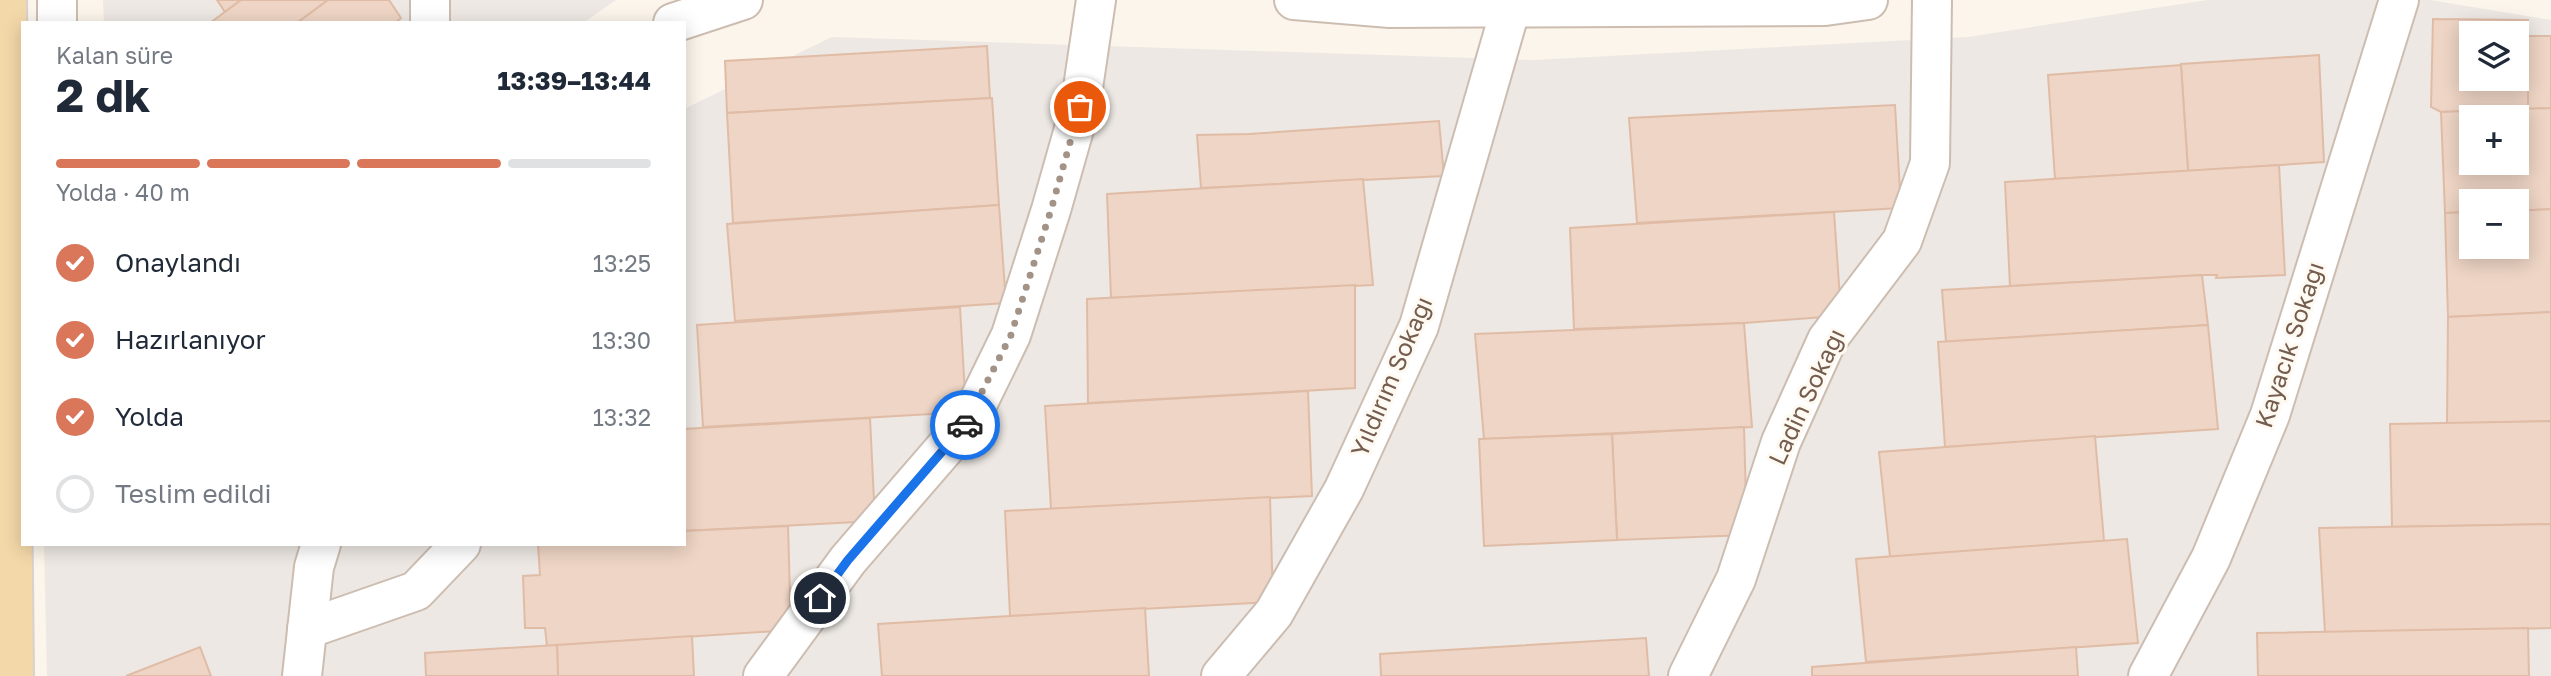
<!DOCTYPE html>
<html lang="tr">
<head>
<meta charset="utf-8">
<style>
  body { margin:0; font-family:"Golos Text",sans-serif; background:#f2f2f3; color:#1f2937; height:100vh; display:flex; flex-direction:column; font-size:26px; white-space:nowrap }
  * { box-sizing:border-box; margin:0 }
  p { font-size:23px; color:#747a83 }
  .icon { flex:none; width:38px; height:38px; fill:none; stroke:currentColor; stroke-width:2; stroke-linecap:round; stroke-linejoin:round }
  .map { position:relative; flex:1; overflow:hidden }
  .sheet { position:absolute; left:21px; top:21px; width:665px; height:525px; display:flex; flex-direction:column; background:#fff; border-radius:0px; box-shadow:0 4px 18px #0003 }
  .sheet>* { flex:none }
  .controls { position:absolute; left:2459px; top:21px; display:grid; gap:14px }
  .controls a { display:grid; place-items:center; width:70px; height:70px; border-radius:0px; background:#fff; box-shadow:0 4px 18px #0003; font-size:35px }
  .pin { position:absolute; display:grid; place-items:center; width:60px; height:60px; color:#fff; margin:-30px; border:4px solid #fff; border-radius:50%; box-shadow:0 2px 7px #0007 }
  .courier { position:absolute; display:grid; place-items:center; width:70px; height:70px; margin:-35px; border:5px solid #1a73e8; border-radius:50%; background:#fff; color:#222; box-shadow:0 2px 9px #0007 }
  .headline em { font-style:normal; font-weight:700 }
  .headline div { display:flex; flex-direction:column-reverse }
  .headline { display:flex; align-items:center; justify-content:space-between; height:119px; padding:0 35px }
  h1 { font-size:46px; font-weight:700; line-height:52px }
  .bar { display:grid; grid-template-columns:repeat(4,1fr); gap:10px 7px; align-content:center; height:84px; padding:0 35px }
  .bar i { height:9px; border-radius:5px; background:#e0e1e3 }
  .bar .on { background:#da775b }
  .bar p { grid-column:span 4 }
  ol { padding:0 35px; list-style:none }
  li { display:flex; align-items:center; gap:21px; height:77px }
  li p { margin-inline-start:auto }
  li .icon { padding:7px; border-radius:50%; background:#da775b; color:#fff; stroke-width:4 }
  li:last-child { color:#747a83 }
  li i { width:38px; height:38px; border:4px solid #e0e1e3; border-radius:50% }
  .map>svg:first-child { display:block }
  .industrial { fill:#ede8e3; fill-rule:evenodd }
  .building { fill:#eed5c5; stroke:#e0bca6; stroke-width:2; fill-rule:evenodd }
  .lines { fill:none; stroke-linecap:round; stroke-linejoin:round }
  .minor-casing { stroke:#cdbdb1; stroke-width:42 }
  .major-casing { stroke:#d8d2ce; stroke-width:42 }
  .minor { stroke:#fff; stroke-width:38 }
  .major { stroke:#f3d8a9; stroke-width:38 }
  .done { stroke:#a39286; stroke-width:7; stroke-dasharray:0 12.6 }
  .route { stroke:#1a73e8; stroke-width:9 }
  .labels { text-anchor:middle; stroke-width:6; stroke-linejoin:round; paint-order:stroke }
  .street-label { font-size:24px; fill:#745d4f; stroke:#fef9f1 }
</style>
</head>
<body>
<div class="map">
<svg width="2551" height="676" viewBox="0 0 2551 676">
  <rect width="100%" height="100%" fill="#fbf5eb"/>
  <g class="industrial">
    <polygon points="103,0 616,0 583,23 104,23"/>
    <path d="M 2207,0 L 2430,0 L 2551,20 L 2551,676 L 47,676 L 44,544 L 684,544 L 684,109 L 832,37 L 1534,60 L 1968,37 ZM 2471,33 L 2516,33 L 2516,79 L 2471,79 ZM 2471,117 L 2516,117 L 2516,163 L 2471,163 ZM 2471,201 L 2516,201 L 2516,247 L 2471,247 Z"/>
  </g>
  <g class="building">
    <polygon points="217,0 241,0 225,12"/>
    <polygon points="241,0 328,0 297,23 210,23"/>
    <polygon points="328,0 389,0 401,18 395,23 297,23"/>
    <path d="M 2433,19 L 2528,20 L 2528,109 L 2441,112 L 2431,107 ZM 2471,33 L 2516,33 L 2516,79 L 2471,79 Z"/>
    <polygon points="2528,36 2551,36 2551,108 2528,109"/>
    <polygon points="987,46 990,98 727,113 725,61"/>
    <polygon points="2319,55 2324,162 2188,171 2181,64"/>
    <polygon points="2181,65 2188,171 2055,179 2048,75"/>
    <polygon points="992,98 999,205 733,223 727,113"/>
    <polygon points="1895,105 1901,208 1637,223 1629,118"/>
    <path d="M 2551,108 L 2551,209 L 2516,211 L 2516,201 L 2471,201 L 2471,212 L 2445,213 L 2441,112 ZM 2471,117 L 2516,117 L 2516,163 L 2471,163 Z"/>
    <polygon points="1439,121 1444,176 1201,188 1197,135 1249,134"/>
    <polygon points="2279,165 2285,275 2216,278 2217,275 2202,275 2010,286 2005,182"/>
    <polygon points="1363,179 1373,285 1111,298 1107,194"/>
    <polygon points="999,205 1006,303 735,321 727,224"/>
    <polygon points="2551,209 2551,312 2448,317 2445,213 2471,212 2471,247 2516,247 2516,211"/>
    <polygon points="1834,212 1840,299 1837,316 1744,323 1574,329 1570,228"/>
    <polygon points="2202,275 2208,325 1946,342 1942,290"/>
    <polygon points="1355,285 1355,388 1088,403 1087,299"/>
    <polygon points="960,307 966,412 703,427 697,325"/>
    <polygon points="2551,312 2551,421 2447,424 2448,317"/>
    <polygon points="1744,323 1752,427 1484,439 1475,334"/>
    <polygon points="2208,325 2218,429 1945,447 1938,342"/>
    <polygon points="1308,391 1312,496 1051,509 1045,406"/>
    <polygon points="870,418 875,521 684,531 684,429"/>
    <polygon points="2551,421 2551,524 2392,527 2390,424"/>
    <polygon points="1744,427 1747,535 1617,540 1612,434"/>
    <polygon points="1612,434 1617,540 1484,546 1479,439"/>
    <polygon points="2095,436 2104,541 1890,557 1879,452"/>
    <polygon points="1270,497 1273,602 1010,616 1005,511"/>
    <polygon points="2551,524 2551,628 2325,633 2319,528"/>
    <polygon points="788,526 791,630 547,646 545,628 525,628 523,576 540,575 538,544 684,544 684,531"/>
    <polygon points="2127,539 2138,643 1866,662 1856,559"/>
    <polygon points="1145,608 1149,676 882,676 878,624"/>
    <polygon points="2528,628 2529,676 2258,676 2257,633"/>
    <polygon points="692,636 694,676 558,676 557,645"/>
    <polygon points="1646,638 1649,676 1381,676 1380,654"/>
    <polygon points="557,645 558,676 426,676 425,653"/>
    <polygon points="200,647 211,676 126,676"/>
    <polygon points="2076,647 2078,676 1812,676 1812,667"/>
  </g>
  <g class="lines">
    <defs>
      <g id="minor">
        <polyline points="57,0 57,23"/>
        <polyline points="430,0 430,23"/>
        <polyline points="1294,0 1390,8 1825,6 1868,0"/>
        <polyline points="673,23 743,0"/>
        <polyline points="307,629 416,591 461,544"/>
        <polyline points="302,676 314,567 321,544"/>
        <polyline points="763,676 848,560 970,419 1011,335 1051,210 1080,108 1096,0"/>
        <polyline points="1221,676 1274,613 1344,489 1419,326 1511,7"/>
        <polyline points="1688,676 1736,579 1781,442 1827,340 1902,241 1930,163 1932,0"/>
        <polyline points="2148,676 2211,558 2270,415 2399,0"/>
      </g>
      <polyline id="major" points="7,0 14,676"/>
    </defs>
    <use href="#minor" class="minor-casing"/>
    <use href="#major" class="major-casing"/>
    <use href="#minor" class="minor"/>
    <use href="#major" class="major"/>
  </g>
  <g class="lines">
    <polyline class="done" points="965,425 1011,335 1051,210 1080,107"/>
    <polyline class="route" points="820,598 848,560 965,425"/>
  </g>
  <g class="labels">
    <g class="street-label">
      <text transform="translate(2290 345) rotate(-72)" y="8">Kayacık Sokağı</text>
      <text transform="translate(1392 377) rotate(-67)" y="8">Yıldırım Sokağı</text>
      <text transform="translate(1807 397) rotate(-65)" y="8">Ladin Sokağı</text>
    </g>
  </g>
</svg>
<div class="controls">
<a><svg class="icon" aria-label="layers" viewBox="0 0 24 24"><path d="M12 4l9 5-9 5-9-5zM3 14l9 5 9-5"/></svg></a>
<a>+</a>
<a>−</a>
</div>
<div class="pin" style="left:1080px;top:107px;background:#ea580c"><svg class="icon" aria-label="bag" viewBox="0 0 24 24"><path d="M5 8h14l-1 12H6zM9 8a3 3 0 0 1 6 0"/></svg></div>
<div class="pin" style="left:820px;top:598px;background:#1f2937"><svg class="icon" aria-label="home" viewBox="0 0 24 24"><path d="M3 11l9-7 9 7M6 9v11h12V9"/></svg></div>
<div class="courier" style="left:965px;top:425px"><svg class="icon" aria-label="car" viewBox="0 0 24 24"><path d="M5 17H2v-5l4-1 3-4h7l3 4 3 1v5h-3M9 17h6M6 11h13"/><circle cx="7" cy="17" r="2"/><circle cx="17" cy="17" r="2"/></svg></div>
<section class="sheet">
<div class="headline"><div><h1>2 dk</h1><p>Kalan süre</p></div><em>13:39–13:44</em></div>
<div class="bar"><i class="on"></i><i class="on"></i><i class="on"></i><i></i><p>Yolda · 40 m</p></div>
<ol>
<li><svg class="icon" aria-label="check" viewBox="0 0 24 24"><path d="M5 12l5 5 9-10"/></svg>Onaylandı<p>13:25</p></li>
<li><svg class="icon" aria-label="check" viewBox="0 0 24 24"><path d="M5 12l5 5 9-10"/></svg>Hazırlanıyor<p>13:30</p></li>
<li><svg class="icon" aria-label="check" viewBox="0 0 24 24"><path d="M5 12l5 5 9-10"/></svg>Yolda<p>13:32</p></li>
<li><i></i>Teslim edildi</li>
</ol>
</section>
</div>
</body>
</html>
